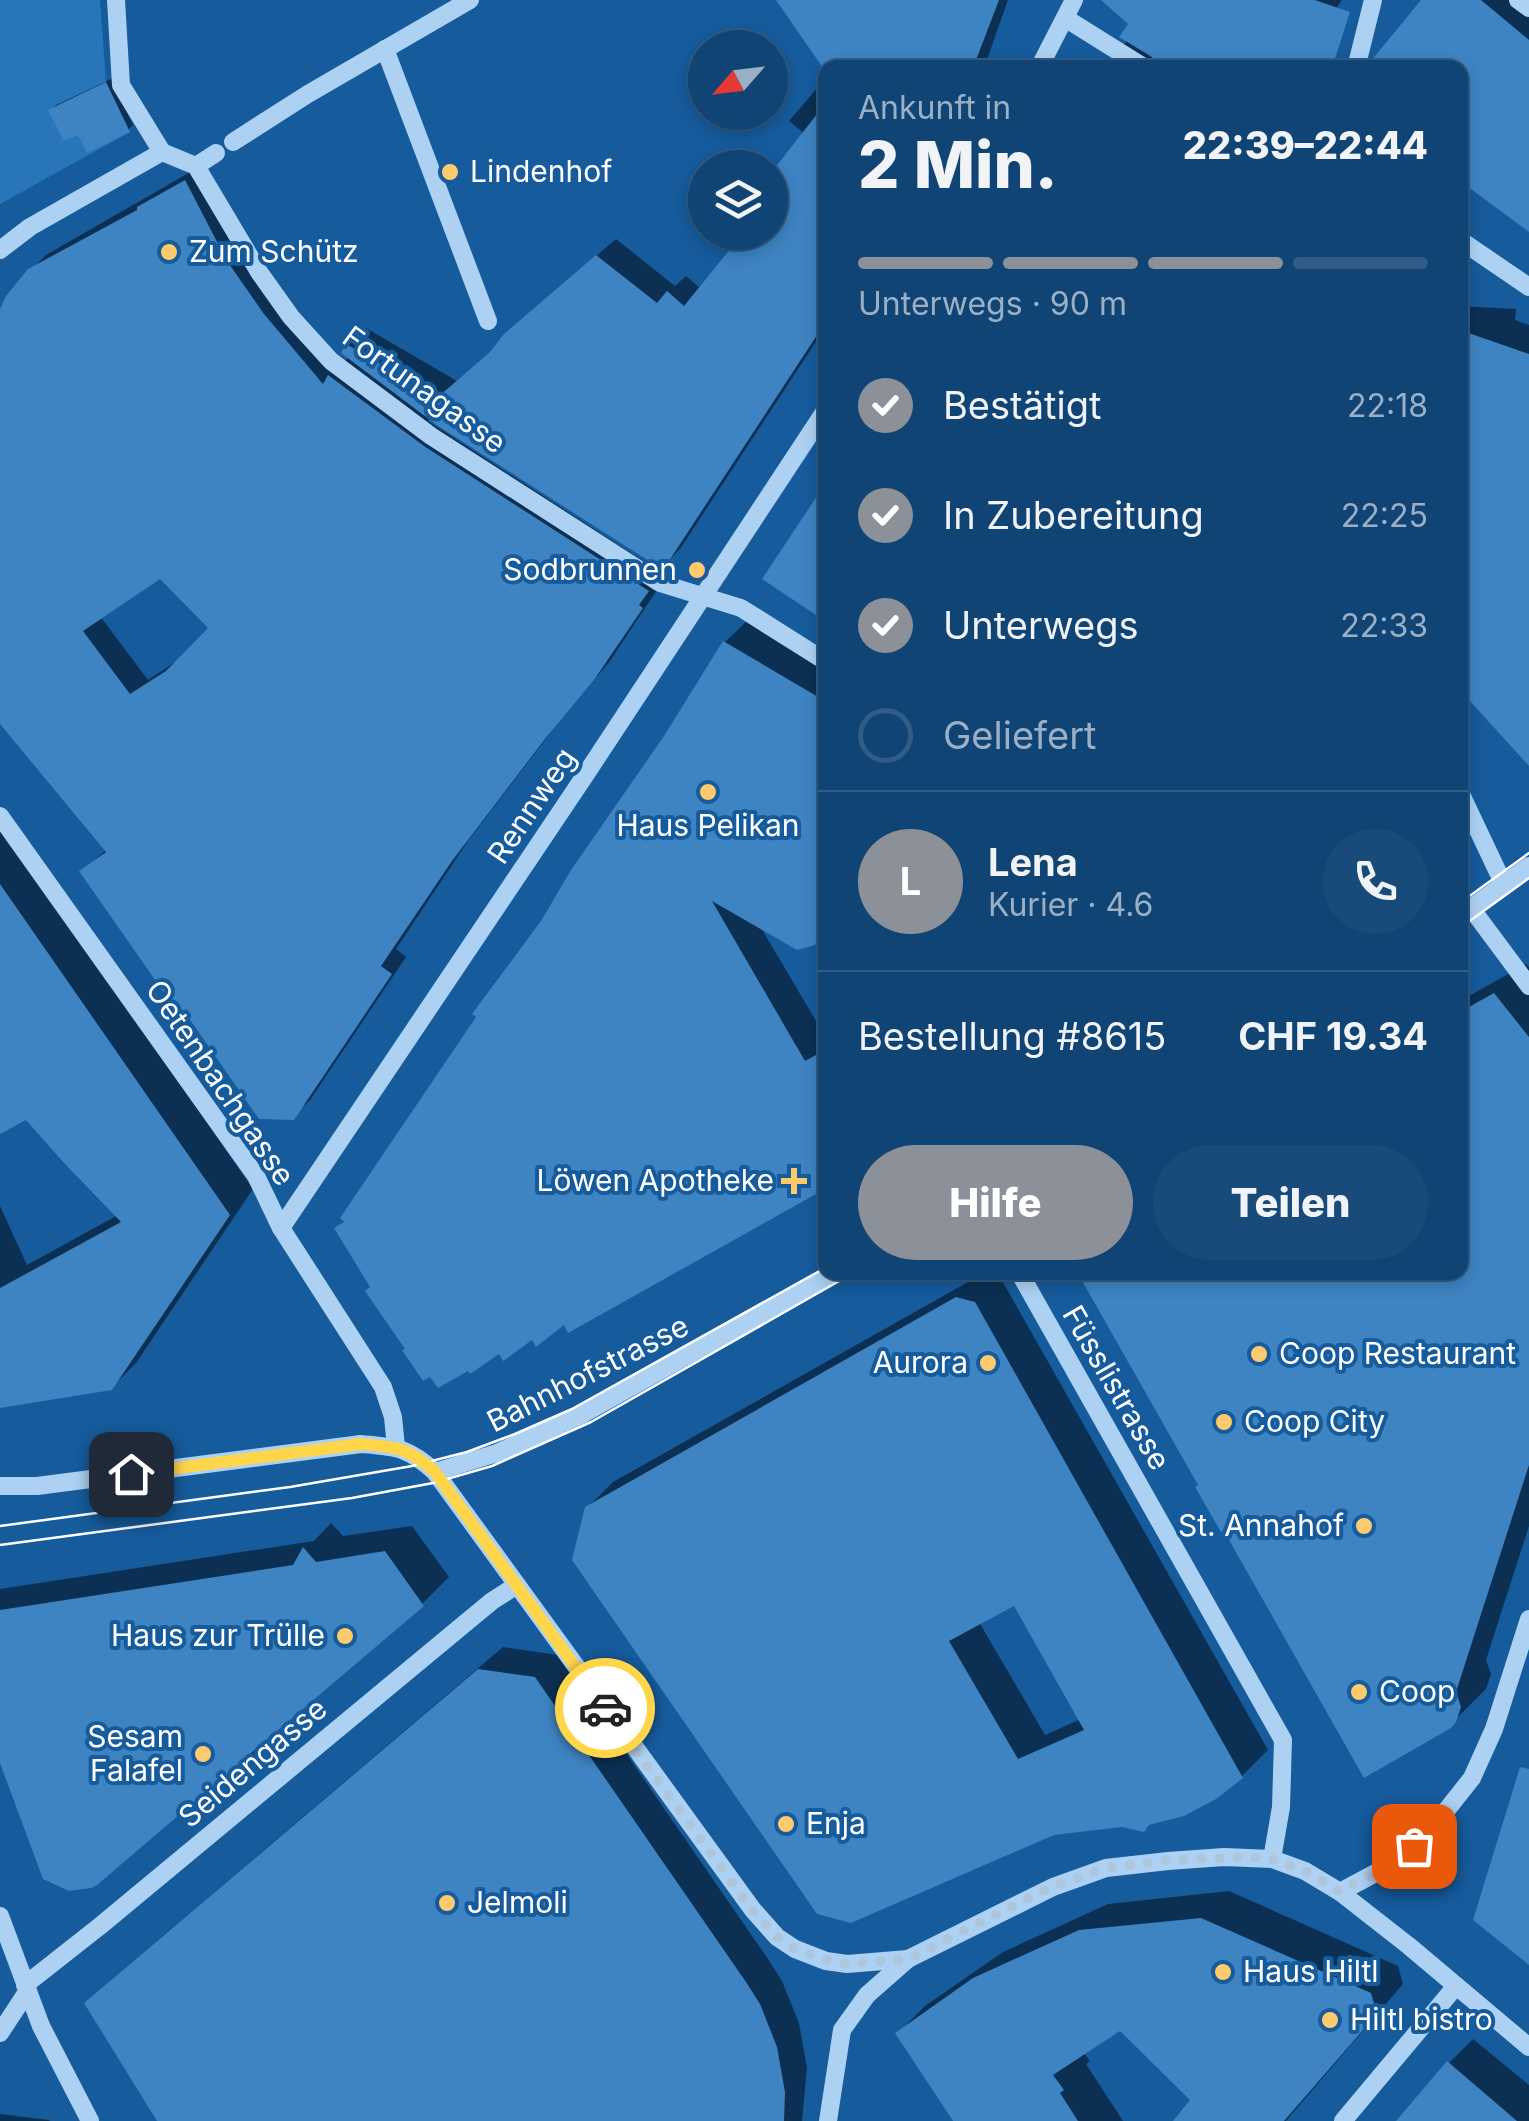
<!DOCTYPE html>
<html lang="de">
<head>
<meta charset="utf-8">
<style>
  body { margin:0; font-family:Inter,sans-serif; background:#194b7a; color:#f1f3f6; height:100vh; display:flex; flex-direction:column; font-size:38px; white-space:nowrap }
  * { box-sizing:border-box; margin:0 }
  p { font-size:32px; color:#9cb0c5 }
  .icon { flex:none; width:55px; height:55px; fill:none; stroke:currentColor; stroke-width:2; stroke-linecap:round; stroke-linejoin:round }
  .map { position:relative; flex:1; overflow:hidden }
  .side { position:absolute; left:818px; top:60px; width:650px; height:1220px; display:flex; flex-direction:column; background:#104475; border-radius:20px; box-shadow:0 5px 15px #0003,0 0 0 2px #305c87 }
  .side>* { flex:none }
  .needle { width:65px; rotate:242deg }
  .controls { position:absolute; left:688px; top:30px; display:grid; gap:20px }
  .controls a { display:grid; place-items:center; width:100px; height:100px; border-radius:50%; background:#104475; box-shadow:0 5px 15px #0003,0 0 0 2px #305c87; font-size:50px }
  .pin { position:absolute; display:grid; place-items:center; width:85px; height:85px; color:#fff; margin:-42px; border-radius:20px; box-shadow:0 5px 15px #0006 }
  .courier { position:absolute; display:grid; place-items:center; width:100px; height:100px; margin:-50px; border:8px solid #ffd54a; border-radius:50%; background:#fff; color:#222; box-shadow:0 2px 12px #0007 }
  .headline em { font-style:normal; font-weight:800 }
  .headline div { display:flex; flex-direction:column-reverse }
  .headline { display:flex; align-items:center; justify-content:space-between; height:170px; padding:0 40px }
  h1 { font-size:65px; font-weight:800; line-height:75px }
  .bar { display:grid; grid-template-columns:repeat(4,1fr); gap:15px 10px; align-content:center; height:120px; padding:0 40px }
  .bar i { height:12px; border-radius:8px; background:#305c87 }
  .bar .active { background:#8c9099 }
  .bar p { grid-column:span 4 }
  .line { display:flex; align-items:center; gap:25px; padding:0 40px; border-top:2px solid #305c87 }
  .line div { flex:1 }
  .round { display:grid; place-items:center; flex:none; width:105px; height:105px; border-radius:52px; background:#194b7a }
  ol { padding:0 40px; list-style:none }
  li { display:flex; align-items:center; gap:30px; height:110px }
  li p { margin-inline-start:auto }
  li .icon { padding:10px; border-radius:50%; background:#8c9099; color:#fff; stroke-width:4 }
  li:last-child { color:#9cb0c5 }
  li i { width:55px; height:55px; border:5px solid #305c87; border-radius:50% }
  .button { display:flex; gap:20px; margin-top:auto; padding:20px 40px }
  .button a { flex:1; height:115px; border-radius:60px; background:#8c9099; color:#fff; font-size:40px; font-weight:800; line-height:115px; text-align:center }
  .button a+a { background:#194b7a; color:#f1f3f6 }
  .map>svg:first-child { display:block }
  .green { fill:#2975ba }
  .shadow { fill:#0007; fill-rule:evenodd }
  .building { fill:#3e84c2; fill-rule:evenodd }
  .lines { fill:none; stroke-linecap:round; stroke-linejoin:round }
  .minor { stroke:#acd1f3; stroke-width:18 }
  .tram { stroke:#fff; stroke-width:2.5 }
  .done { stroke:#adc6dc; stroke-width:10; stroke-dasharray:0 18 }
  .route { stroke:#ffd54a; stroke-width:12 }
  .poi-dot { fill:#ffca6e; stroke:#165b9c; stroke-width:4 }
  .labels { text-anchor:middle; stroke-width:8; stroke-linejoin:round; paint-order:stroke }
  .poi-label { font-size:30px; fill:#fff; stroke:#165b9c; text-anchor:start }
  .street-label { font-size:30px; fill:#fff; stroke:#165b9c }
</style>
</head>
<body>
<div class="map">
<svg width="1529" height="2121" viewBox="0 0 1529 2121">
  <rect width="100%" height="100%" fill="#165b9c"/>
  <polygon class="green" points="0,0 100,0 106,82 130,132 0,204"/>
  <g class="shadow">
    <polygon points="781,0 1008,0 984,68 826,68"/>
    <polygon points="1105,0 1342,0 1295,68 1103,68 1128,40 1131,24"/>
    <polygon points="1425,0 1529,0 1529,229 1460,178 1460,68"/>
    <polygon points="111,79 133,125 128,130 80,131 51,110 56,105"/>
    <path d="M 825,79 L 825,328 L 680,549 L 662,567 L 430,418 L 428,421 L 663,574 L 654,588 L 657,590 L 610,661 L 561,719 L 468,841 L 396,949 L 406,957 L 310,1100 L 293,1117 L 187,1010 L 82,871 L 107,849 L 0,720 L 0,313 L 28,273 L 46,255 L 192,171 L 243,244 L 339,368 L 350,356 L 344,352 L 348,345 L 366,328 L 457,381 L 498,346 L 525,317 L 616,239 L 675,286 L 686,276 L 701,289 L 770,232 L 770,204 L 805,134 L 789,121 ZM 160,575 L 211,628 L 184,656 L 148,680 L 100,616 Z"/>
    <polygon points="1460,306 1516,309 1515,320 1529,325 1529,763 1460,686"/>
    <polygon points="747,621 825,667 825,931 813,943 760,926 825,1036 825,1185 565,1321 499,1350 407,1348 337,1229 345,1220 544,923 666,737 725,642"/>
    <polygon points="0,824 253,1189 136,1363 111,1388 0,1405 0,1206 27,1265 118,1215 26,1116 0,1131"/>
    <polygon points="1526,964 1529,967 1529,1526 1486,1660 1491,1674 1486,1689 1449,1726 1460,1272 1460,1001"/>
    <path d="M 984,1273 L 1000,1277 L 1268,1750 L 1242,1776 L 1122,1825 L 587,1508 L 613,1482 ZM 1015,1602 L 1081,1719 L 1045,1735 L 979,1622 Z"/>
    <polygon points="331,1523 343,1536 412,1526 449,1577 422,1604 260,1742 255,1757 228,1784 0,1756 0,1589 314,1541"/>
    <polygon points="503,1647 558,1655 768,1959 782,1981 799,2023 807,2068 802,2121 160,2121 87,2004 110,1981"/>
    <polygon points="1229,1891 1398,1966 1403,1984 1286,2121 1176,2121 1194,2099 1120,2028 1083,2052 1090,2061 1086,2064 1123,2121 956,2121 898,2033 925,2006 1003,1952 1108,1904"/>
    <polygon points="1473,2039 1529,2085 1529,2121 1399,2121 1449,2063"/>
    <polygon points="0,2114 49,2120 50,2121 0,2121"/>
  </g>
  <g class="building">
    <polygon points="776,0 999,0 973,68 823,68"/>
    <polygon points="1101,0 1315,0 1350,12 1332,68 1157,68 1152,57 1119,37 1128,24"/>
    <polygon points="1421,0 1481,0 1529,40 1529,232 1460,181 1460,68 1369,68 1371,61"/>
    <polygon points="106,82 130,132 87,153 78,135 64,141 48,110"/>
    <polygon points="825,104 825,323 663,570 438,426 341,353 346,344 438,397 490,352 504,334 596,255 657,303 667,291 684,306 744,232 770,232 770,174"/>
    <path d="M 185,180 L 227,261 L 264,314 L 323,384 L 328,375 L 424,446 L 649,591 L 639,605 L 643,608 L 594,680 L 545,739 L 452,861 L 381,966 L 392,974 L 294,1120 L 259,1119 L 186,1014 L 181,1017 L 79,871 L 106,852 L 0,724 L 0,309 L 6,296 L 28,269 L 137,210 L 137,207 ZM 160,579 L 208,628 L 166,671 L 130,694 L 83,631 Z"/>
    <polygon points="1460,330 1529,354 1529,766 1460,690"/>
    <polygon points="825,484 825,621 762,579"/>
    <polygon points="723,641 825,701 825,930 815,945 797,950 712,901 805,1061 825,1050 825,1189 568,1333 564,1325 536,1347 532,1340 503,1361 499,1354 470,1374 468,1371 438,1388 430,1377 423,1381 402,1350 405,1349 365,1291 370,1287 334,1228 344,1222 340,1218 476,1017 472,1014 541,921 571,870 664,736"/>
    <polygon points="0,884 230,1215 112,1390 0,1408 0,1288 121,1222 65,1164 26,1120 0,1134"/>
    <polygon points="1494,993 1529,1037 1529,1465 1456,1692 1461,1707 1456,1722 1451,1728 1364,1778 1224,1531 1221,1532 1195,1487 1198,1485 1077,1272 1460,1272 1460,1012"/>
    <path d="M 956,1297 L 975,1302 L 1243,1778 L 1216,1799 L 1184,1816 L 1149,1825 L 1144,1832 L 1122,1827 L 1054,1835 L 851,1923 L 817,1914 L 572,1560 L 585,1507 ZM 1014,1606 L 1084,1730 L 1018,1759 L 949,1641 Z"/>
    <polygon points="303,1547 316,1562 385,1551 424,1606 237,1765 229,1786 214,1785 97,1885 91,1888 69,1891 43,1879 0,1763 0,1610 293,1565"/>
    <polygon points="478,1669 535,1677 746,1982 760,2004 777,2047 785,2092 784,2121 157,2121 84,2003"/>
    <polygon points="1520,1767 1529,1769 1529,1965 1473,1920"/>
    <polygon points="1201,1918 1371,1993 1377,2014 1284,2121 1173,2121 1190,2100 1120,2031 1053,2075 1064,2090 1060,2093 1078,2121 953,2121 895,2033 973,1978 1079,1930"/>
    <polygon points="1447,2061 1517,2121 1396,2121"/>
  </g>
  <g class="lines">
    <g class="minor">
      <polyline points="116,0 121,85 162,152 196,166 259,272 291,317 331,361 431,436 660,583 741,608 825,661"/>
      <polyline points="1518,0 1529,8"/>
      <polyline points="1065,18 1145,68"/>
      <polyline points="385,49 488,321"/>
      <polyline points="1039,68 1074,0"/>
      <polyline points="1356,68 1373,0"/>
      <polyline points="233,142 308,94 470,0"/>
      <polyline points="196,166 216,153"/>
      <polyline points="1460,240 1529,287"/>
      <polyline points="0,250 30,227 162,152"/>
      <polyline points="1460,792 1504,885"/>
      <polyline points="0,816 256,1176 281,1228 383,1387 393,1417 396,1447"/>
      <polyline points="1471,908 1529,986"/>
      <polyline points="1460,916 1529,866"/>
      <polyline points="281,1228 586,774 825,411"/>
      <polyline points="1019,1272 1283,1740 1281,1807 1272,1859"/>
      <polyline points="435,1472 497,1453 583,1414 836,1272"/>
      <path d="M 0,1486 L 37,1486 L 361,1444 C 396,1447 408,1447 435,1472 L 753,1910 L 777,1937 L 795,1949 L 826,1961 L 847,1964 L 908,1959 L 1053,1887 L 1106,1868 L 1168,1861 L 1224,1857 L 1272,1859 L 1305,1871 L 1340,1892 L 1409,1946 L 1529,2047"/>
      <polyline points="1340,1892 1398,1861 1430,1831 1472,1778 1494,1729 1529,1619"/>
      <polyline points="0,1916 41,2026 90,2121"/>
      <polyline points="25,1985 100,1926 492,1601 517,1585"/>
      <polyline points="0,2033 27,1992"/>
      <polyline points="828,2121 842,2030 867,1995 908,1959"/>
      <polyline points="1343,2121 1456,1986"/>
    </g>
    <g class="tram">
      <polyline points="1460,903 1529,853"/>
      <polyline points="1460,928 1529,878"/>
      <polyline points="0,1526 290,1487 412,1466 467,1452 515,1434 572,1409 825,1268"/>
      <polyline points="0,1545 352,1498 433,1483 492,1466 591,1422 855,1272"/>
    </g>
  </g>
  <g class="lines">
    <polyline class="done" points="605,1708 752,1910 777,1937 795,1949 826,1960 847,1964 908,1959 1053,1886 1106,1868 1168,1860 1249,1857 1272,1859 1305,1871 1340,1892 1398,1860 1414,1846"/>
    <path class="route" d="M 131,1474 L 361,1444 C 396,1447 408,1447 435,1472 L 605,1708"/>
  </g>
  <g class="poi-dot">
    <circle cx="450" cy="172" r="10"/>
    <circle cx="169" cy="252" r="10"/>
    <circle cx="697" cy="570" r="10"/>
    <circle cx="708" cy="792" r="10"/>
    <path d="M789 1166h10v10h10v10h-10v10h-10v-10h-10v-10h10z"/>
    <circle cx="1259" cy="1354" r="10"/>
    <circle cx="988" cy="1363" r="10"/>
    <circle cx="1224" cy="1422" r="10"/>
    <circle cx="1364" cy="1526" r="10"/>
    <circle cx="345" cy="1636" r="10"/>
    <circle cx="1359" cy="1692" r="10"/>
    <circle cx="203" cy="1754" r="10"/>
    <circle cx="786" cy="1824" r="10"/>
    <circle cx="447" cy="1903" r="10"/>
    <circle cx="1223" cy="1972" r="10"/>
    <circle cx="1330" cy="2020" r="10"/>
  </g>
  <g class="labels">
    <g class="poi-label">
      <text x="470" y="182">Lindenhof</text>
      <text x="189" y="262">Zum Schütz</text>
      <text x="677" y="580" text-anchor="end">Sodbrunnen</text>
      <text x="708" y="836" text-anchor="middle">Haus Pelikan</text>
      <text x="774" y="1191" text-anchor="end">Löwen Apotheke</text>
      <text x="1279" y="1364">Coop Restaurant</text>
      <text x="968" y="1373" text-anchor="end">Aurora</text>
      <text x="1244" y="1432">Coop City</text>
      <text x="1344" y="1536" text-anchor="end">St. Annahof</text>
      <text x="325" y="1646" text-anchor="end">Haus zur Trülle</text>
      <text x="1379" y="1702">Coop</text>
      <text x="183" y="1747" text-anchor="end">Sesam<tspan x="183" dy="34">Falafel</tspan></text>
      <text x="806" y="1834">Enja</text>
      <text x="467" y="1913">Jelmoli</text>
      <text x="1243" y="1982">Haus Hiltl</text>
      <text x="1350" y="2030">Hiltl bistro</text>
    </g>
    <g class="street-label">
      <text transform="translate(424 390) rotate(36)" y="10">Fortunagasse</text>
      <text transform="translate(532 806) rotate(-56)" y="10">Rennweg</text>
      <text transform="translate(220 1083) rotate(56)" y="10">Oetenbachgasse</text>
      <text transform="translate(588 1374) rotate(-27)" y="10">Bahnhofstrasse</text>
      <text transform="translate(1116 1388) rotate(60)" y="10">Füsslistrasse</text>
      <text transform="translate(253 1763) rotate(-40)" y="10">Seidengasse</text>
    </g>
  </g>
</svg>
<div class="controls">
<a><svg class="needle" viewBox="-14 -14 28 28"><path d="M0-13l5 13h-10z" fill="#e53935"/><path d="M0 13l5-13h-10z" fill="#9cb0c5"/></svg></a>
<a><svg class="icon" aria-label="layers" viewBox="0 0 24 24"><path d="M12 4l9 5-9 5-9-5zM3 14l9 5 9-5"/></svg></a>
</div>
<div class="pin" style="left:1414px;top:1846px;background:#ea580c"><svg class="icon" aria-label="bag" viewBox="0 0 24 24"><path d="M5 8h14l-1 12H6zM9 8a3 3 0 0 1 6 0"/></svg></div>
<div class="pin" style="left:131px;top:1474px;background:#1f2937"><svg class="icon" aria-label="home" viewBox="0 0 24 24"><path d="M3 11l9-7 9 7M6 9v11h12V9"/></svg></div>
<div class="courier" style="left:605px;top:1708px"><svg class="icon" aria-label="car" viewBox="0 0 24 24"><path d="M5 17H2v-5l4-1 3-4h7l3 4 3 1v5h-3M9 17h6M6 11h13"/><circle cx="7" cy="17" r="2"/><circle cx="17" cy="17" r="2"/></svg></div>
<section class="side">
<div class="headline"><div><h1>2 Min.</h1><p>Ankunft in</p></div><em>22:39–22:44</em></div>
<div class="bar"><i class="active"></i><i class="active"></i><i class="active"></i><i></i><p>Unterwegs · 90 m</p></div>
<ol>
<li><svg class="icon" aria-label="check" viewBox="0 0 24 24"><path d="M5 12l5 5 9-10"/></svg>Bestätigt<p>22:18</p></li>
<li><svg class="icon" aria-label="check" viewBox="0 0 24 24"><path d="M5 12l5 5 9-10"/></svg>In Zubereitung<p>22:25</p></li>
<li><svg class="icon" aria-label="check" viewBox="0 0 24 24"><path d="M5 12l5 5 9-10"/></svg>Unterwegs<p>22:33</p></li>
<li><i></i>Geliefert</li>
</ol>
<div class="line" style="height:180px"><b class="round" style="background:#8c9099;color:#fff">L</b><div><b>Lena</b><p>Kurier · 4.6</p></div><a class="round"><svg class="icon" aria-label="phone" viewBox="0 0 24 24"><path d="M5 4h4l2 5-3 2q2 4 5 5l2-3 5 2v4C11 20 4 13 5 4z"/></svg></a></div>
<div class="line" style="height:130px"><div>Bestellung #8615</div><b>CHF 19.34</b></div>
<div class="button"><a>Hilfe</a><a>Teilen</a></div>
</section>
</div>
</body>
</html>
